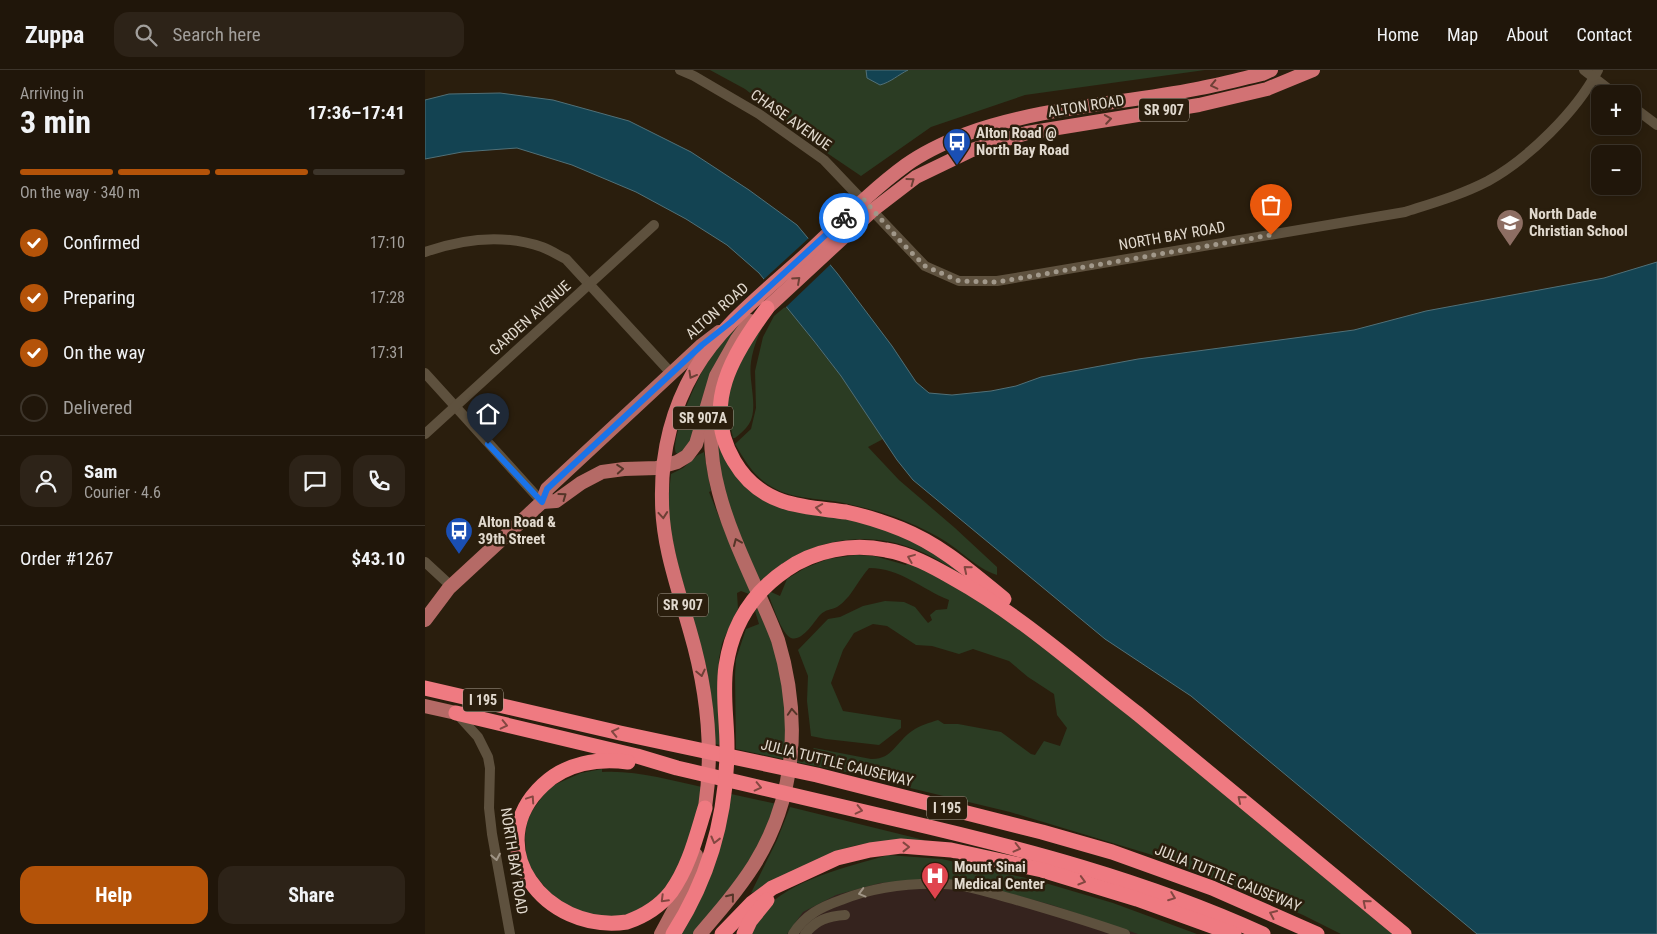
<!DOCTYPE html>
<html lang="en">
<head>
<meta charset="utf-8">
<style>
  body { margin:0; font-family:"Roboto Condensed",sans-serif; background:#2d2318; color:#f1f3f6; height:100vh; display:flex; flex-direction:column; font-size:19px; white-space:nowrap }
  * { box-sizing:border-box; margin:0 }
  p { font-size:16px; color:#a29f9c }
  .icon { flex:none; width:28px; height:28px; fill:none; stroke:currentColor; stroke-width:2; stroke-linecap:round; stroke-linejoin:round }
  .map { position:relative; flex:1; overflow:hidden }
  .sheet { display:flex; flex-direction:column; background:#20160a; width:425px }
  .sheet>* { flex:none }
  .fabs { position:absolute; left:1166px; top:15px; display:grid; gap:10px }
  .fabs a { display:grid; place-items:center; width:50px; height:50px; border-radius:10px; background:#20160a; box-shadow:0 2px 8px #0003,0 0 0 1px #3d352b; font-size:25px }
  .pin { position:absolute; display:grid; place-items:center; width:42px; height:42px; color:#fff; margin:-51px -21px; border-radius:50% 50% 50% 0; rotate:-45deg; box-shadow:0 0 5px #0007 }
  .pin .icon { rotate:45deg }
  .courier { position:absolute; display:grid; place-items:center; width:50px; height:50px; margin:-25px; border:4px solid #1a73e8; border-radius:50%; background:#fff; color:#222; box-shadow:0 1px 6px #0007 }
  .overview em { font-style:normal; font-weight:700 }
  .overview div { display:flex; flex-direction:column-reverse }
  .overview { display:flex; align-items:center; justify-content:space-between; height:85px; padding:0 20px }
  h1 { font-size:32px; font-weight:700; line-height:38px }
  .bar { display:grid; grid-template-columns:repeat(4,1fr); gap:8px 5px; align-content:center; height:60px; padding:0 20px }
  .bar i { height:6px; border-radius:4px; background:#3d352b }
  .bar .selected { background:#b45309 }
  .bar p { grid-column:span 4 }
  .line { display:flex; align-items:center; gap:12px; padding:0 20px; border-top:1px solid #3d352b }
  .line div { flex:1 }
  .round { display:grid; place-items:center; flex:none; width:52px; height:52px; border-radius:15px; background:#2d2318 }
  ol { padding:0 20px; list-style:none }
  li { display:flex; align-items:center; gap:15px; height:55px }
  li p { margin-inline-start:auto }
  li .icon { padding:5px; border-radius:50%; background:#b45309; color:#fff; stroke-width:4 }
  li:last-child { color:#a29f9c }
  li i { width:28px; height:28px; border:2px solid #3d352b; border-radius:50% }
  .action { display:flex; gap:10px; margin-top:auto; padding:10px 20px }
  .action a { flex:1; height:58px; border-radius:15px; background:#b45309; color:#fff; font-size:20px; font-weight:700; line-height:58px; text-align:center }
  .action a+a { background:#2d2318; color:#f1f3f6 }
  header { display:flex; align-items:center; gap:30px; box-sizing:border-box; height:70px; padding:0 25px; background:#20160a; border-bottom:1px solid #3d352b }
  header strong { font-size:24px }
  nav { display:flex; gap:28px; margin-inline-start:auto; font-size:18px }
  .search { width:350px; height:45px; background:#2d2318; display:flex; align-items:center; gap:12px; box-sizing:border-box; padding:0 18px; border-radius:15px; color:#a29f9c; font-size:19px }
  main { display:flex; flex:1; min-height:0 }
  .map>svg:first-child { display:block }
  .medical { fill:#35231e }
  .green { fill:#2b3c23 }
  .water { fill:#134352; stroke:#517077 }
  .pier { fill:#2a1e0d }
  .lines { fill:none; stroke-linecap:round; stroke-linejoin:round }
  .minor { stroke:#5e513e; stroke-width:10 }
  .primary { stroke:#b56a66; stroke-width:14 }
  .trunk { stroke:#d27274; stroke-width:14 }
  .motorway { stroke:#ef7a81; stroke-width:15 }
  .oneway { stroke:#6d4036 }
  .oneway2 { stroke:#543528 }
  .oneway3 { stroke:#834741 }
  .oneway4 { stroke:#a09586 }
  .done { stroke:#a1988a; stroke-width:5; stroke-dasharray:0 9 }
  .route { stroke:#1a73e8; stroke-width:6 }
  .labels { text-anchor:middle; stroke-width:5; stroke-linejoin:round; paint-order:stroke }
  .shield { fill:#2a1e0d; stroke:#aaa194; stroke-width:1 }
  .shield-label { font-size:14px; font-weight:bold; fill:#e1d9ce }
  .street-label { font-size:15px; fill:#e1d9ce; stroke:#2a1e0d }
  .poi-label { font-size:15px; font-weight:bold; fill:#e1d9ce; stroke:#2a1e0d; text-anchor:start }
</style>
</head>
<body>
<header>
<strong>Zuppa</strong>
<div class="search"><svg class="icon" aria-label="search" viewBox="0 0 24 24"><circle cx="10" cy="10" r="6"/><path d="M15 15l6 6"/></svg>Search here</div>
<nav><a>Home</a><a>Map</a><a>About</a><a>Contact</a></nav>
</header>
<main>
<section class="sheet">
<div class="overview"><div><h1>3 min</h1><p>Arriving in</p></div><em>17:36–17:41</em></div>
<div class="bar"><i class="selected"></i><i class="selected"></i><i class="selected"></i><i></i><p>On the way · 340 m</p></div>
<ol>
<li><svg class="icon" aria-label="check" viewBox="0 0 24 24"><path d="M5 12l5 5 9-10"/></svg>Confirmed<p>17:10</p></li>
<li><svg class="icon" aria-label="check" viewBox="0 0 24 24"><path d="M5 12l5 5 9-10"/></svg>Preparing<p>17:28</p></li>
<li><svg class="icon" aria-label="check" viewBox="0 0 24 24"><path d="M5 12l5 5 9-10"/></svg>On the way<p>17:31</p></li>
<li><i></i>Delivered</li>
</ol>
<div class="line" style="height:90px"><a class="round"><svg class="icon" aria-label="person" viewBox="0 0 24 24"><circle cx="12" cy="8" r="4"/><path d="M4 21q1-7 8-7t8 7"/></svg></a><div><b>Sam</b><p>Courier · 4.6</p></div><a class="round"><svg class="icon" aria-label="chat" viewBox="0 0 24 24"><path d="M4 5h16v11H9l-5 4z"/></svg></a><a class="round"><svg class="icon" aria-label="phone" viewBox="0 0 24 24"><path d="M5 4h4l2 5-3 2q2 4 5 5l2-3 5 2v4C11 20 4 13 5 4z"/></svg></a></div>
<div class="line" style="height:65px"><div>Order #1267</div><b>$43.10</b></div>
<div class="action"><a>Help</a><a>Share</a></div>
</section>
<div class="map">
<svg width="1232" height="864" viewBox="0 0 1232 864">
  <rect width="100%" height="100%" fill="#2a1e0d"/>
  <polygon class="medical" points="495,794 739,864 325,864 351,840"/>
  <g class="green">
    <polygon points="285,0 780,0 600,25 506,57 436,106 402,83 320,19"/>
    <path d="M 361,236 L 416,306 L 458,369 L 443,377 L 474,410 L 530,458 L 572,497 L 572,505 C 550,498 535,479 515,468 C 496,457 475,448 455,442 C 441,438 427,435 414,432 C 391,428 367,429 347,417 C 329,407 320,391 310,374 L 326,359 L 331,338 L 330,301 L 338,267 L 349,246 Z"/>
    <path d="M 344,245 C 335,261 329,273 326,292 C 323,311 334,338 324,354 C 320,360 315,364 310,368 L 308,368 L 304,349 L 302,349 L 300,331 L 312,293 Z"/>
    <path d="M 318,249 L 265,377 L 254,384 L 251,383 C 245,369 273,306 283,291 C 292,276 306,263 318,249 Z"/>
    <path d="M 289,371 L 294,371 L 323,414 L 408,444 L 493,470 L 543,508 C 526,498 510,487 492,480 C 437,457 377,471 335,512 L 307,453 Z"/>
    <polygon points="279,382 286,421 284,422 303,469 327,521 324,524 316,521 312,523 313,539 297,573 294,588 293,623 295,675 290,674 288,640 282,600 252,491 242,443 246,404 258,398 273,385"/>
    <path d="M 431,485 L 449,486 L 481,495 L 484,491 L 579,543 L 970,864 L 916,864 L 878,845 L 833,826 L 724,784 L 585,742 L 481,717 L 481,714 L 371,692 L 389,678 L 446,689 C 467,690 471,672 487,661 C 495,655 504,653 513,650 L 519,654 L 533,654 L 576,662 L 606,684 L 610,685 L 619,671 L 635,676 L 642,658 L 632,645 L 629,624 L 603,607 L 584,591 L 548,579 L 534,584 L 507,576 L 491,575 L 462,556 L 448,554 L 429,563 L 418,580 L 406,613 L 418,641 L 476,650 L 476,658 L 454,675 L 401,669 L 386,666 L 382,631 L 383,606 L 373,580 L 403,549 L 415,547 L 438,536 L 460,531 L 479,532 L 490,537 L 503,553 L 507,550 L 505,545 L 511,540 L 522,539 L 524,530 C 496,519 476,498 444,498 C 436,507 431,517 424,526 C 421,529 416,535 412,537 C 406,540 401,539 395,545 C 389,552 377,572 366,568 C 357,565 347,533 343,524 L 346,522 L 355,526 L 362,509 L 380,498 L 403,489 Z"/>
    <polygon points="334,535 360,610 362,690 311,679 310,605 311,589 321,559 334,554 330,541"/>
    <path d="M 177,699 L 177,702 C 211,700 245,710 277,717 L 272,745 L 252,804 L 231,829 L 199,848 L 142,844 L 102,795 L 100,767 L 102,752 L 107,741 L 122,720 L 129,715 L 156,703 Z"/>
    <polygon points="306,724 352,734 339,771 272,864 253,864"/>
    <path d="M 365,737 L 499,770 L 498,772 C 469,771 443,770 415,780 L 333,821 L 326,823 L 352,770 Z"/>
    <path d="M 463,785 L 517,789 L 610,810 L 688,833 L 772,864 L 713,864 L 627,835 L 557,816 L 505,809 L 455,813 L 411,825 L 378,842 L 362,864 L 324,864 C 327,857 330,849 335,844 C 362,810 423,797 463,785 Z"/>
  </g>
  <g class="water">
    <path d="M 441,0 L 483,0 C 473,5 466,12 455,15 L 442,8 Z"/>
    <polygon points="75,23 128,30 204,51 266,82 324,120 372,155 412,203 467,276 491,312 504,323 527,325 566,321 591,316 616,307 713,289 929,260 1001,241 1179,208 1232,192 1232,864 1052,864 766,626 680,569 488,410 472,390 416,306 389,271 334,203 302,175 261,149 211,122 147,95 92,78 37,82 0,89 0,30 24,24"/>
  </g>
  <polygon class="pier" points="385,167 407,193 360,238 337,211"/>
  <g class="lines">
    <g class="minor">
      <path d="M 255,0 L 269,6 L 334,44 L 399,90 L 500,196 L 534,211 L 572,211 L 980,142 C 1008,133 1036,125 1063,111 C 1103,89 1152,41 1173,0"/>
      <polyline points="1159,0 1190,24"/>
      <polyline points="1208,37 1232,55"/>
      <path d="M 0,182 C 37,169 79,164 117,177 C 125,180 133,185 141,189 L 247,304"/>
      <polyline points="0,303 117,432"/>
      <polyline points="0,364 229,155"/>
      <polyline points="0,492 26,516"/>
      <polyline points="33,645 53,667 63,687 65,698 64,738 67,764 85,864"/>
      <path d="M 368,864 C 380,845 396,837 416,830 C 447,818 484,813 517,814 C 541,814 565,823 588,829 C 626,840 663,851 700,864"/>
      <path d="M 380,864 C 391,850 403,846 420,845"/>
    </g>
    <g class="primary">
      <polyline points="117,432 131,431 156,413 177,402 199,399 232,398 252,392 262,386 271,374 291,306 312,269 325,251"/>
      <polyline points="0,550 24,518 117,432 122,419 277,275 294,262"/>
      <polyline points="0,636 31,643"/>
      <polyline points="236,864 257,825 271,785"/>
      <path d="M 275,864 C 294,842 313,820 329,795 C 372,726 376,646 353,570 C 323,491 269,411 291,322"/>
    </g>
    <g class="trunk">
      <polyline points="342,238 448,140 491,107 547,80 602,63 774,35 842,19 888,0"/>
      <path d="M 280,738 C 289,677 282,619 265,561 C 253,518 237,475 237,430 C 236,384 246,341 269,301 C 295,256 338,223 377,188 C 411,157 444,122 481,95 C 499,82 521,72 541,64 C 615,37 695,34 771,19 C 793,15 815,9 837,4 L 846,0"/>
    </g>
    <g class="motorway">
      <path d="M 342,238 C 308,284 276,335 309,391 C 320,410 337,424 357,431 C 377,438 400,439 421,442 C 440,446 458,452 476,459 C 516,475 546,502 579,529"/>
      <polyline points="0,618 195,663 392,705 617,762 687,782 787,818 892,864"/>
      <path d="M 31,643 L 212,686 L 252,698 C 324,715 397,732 470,749 C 596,778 719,810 838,864"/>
      <path d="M 203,692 C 173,688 141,693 118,715 C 54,775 119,864 202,852 C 219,846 235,836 246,822 C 264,797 271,767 280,738"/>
      <path d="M 248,864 C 284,808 302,744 302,677 C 302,650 297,623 301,596 C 307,556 327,523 361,500 C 389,480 427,473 461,480 C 485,484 507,496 528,508 C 595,545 652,597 713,644 L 979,864"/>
      <polyline points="297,864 327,833 347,818 412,788 445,780 476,776 526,780 617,800 712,829 809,864"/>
      <polyline points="319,864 325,851 342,830"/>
    </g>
  </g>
  <defs><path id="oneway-chevron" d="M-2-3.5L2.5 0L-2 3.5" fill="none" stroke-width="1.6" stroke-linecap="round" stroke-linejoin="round" transform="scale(1.25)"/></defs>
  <g class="oneway">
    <use href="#oneway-chevron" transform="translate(789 15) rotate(167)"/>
    <use href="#oneway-chevron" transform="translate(683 49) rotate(-9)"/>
    <use href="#oneway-chevron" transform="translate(486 111) rotate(-36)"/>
    <use href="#oneway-chevron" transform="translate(372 210) rotate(-42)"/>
    <use href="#oneway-chevron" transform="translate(267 305) rotate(119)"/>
    <use href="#oneway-chevron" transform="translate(238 445) rotate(85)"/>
    <use href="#oneway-chevron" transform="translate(276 603) rotate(77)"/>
  </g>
  <g class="oneway2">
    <use href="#oneway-chevron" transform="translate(195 399) rotate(-4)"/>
    <use href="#oneway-chevron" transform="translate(138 426) rotate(-36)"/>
    <use href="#oneway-chevron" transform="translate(312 472) rotate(-113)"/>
    <use href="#oneway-chevron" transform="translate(367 642) rotate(-94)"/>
    <use href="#oneway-chevron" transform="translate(306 827) rotate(-51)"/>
  </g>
  <g class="oneway3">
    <use href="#oneway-chevron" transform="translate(394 438) rotate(-171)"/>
    <use href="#oneway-chevron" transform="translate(486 488) rotate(-158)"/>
    <use href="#oneway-chevron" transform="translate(542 499) rotate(-140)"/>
    <use href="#oneway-chevron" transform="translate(79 655) rotate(13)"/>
    <use href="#oneway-chevron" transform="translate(190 662) rotate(-167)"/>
    <use href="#oneway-chevron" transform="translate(333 717) rotate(13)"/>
    <use href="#oneway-chevron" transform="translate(106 729) rotate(-56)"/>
    <use href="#oneway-chevron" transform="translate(816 729) rotate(-140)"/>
    <use href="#oneway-chevron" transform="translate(434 740) rotate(13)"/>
    <use href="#oneway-chevron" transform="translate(290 770) rotate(104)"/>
    <use href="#oneway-chevron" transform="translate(481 777)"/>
    <use href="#oneway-chevron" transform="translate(592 778) rotate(14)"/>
    <use href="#oneway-chevron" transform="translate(657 811) rotate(16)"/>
    <use href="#oneway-chevron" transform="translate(747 827) rotate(21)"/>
    <use href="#oneway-chevron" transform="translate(239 829) rotate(135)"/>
    <use href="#oneway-chevron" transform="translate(941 833) rotate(-140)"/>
    <use href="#oneway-chevron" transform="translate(848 844) rotate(-156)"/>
  </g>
  <g class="oneway4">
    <use href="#oneway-chevron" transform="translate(71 787) rotate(79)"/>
    <use href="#oneway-chevron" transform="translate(437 823) rotate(165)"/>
  </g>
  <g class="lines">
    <polyline class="done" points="419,148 439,130 478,174 500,196 534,211 572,212 846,165"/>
    <polyline class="route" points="63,374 117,432 122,419 277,275 306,252 419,148"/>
  </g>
  <defs>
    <symbol id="bus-pin" viewBox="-11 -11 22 30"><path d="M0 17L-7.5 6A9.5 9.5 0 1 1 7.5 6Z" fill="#1a4fb4" stroke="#2a1e0d"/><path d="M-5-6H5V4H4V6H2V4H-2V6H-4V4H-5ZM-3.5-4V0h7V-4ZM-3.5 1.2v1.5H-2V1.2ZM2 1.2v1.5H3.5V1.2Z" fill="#fff"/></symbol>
    <symbol id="school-pin" viewBox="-11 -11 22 30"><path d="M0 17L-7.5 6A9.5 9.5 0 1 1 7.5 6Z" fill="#8d6e63" stroke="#2a1e0d"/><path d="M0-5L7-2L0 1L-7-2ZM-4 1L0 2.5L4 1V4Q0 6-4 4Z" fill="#fff"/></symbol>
    <symbol id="hospital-pin" viewBox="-11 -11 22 30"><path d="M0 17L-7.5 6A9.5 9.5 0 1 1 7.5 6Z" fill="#e0444e" stroke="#2a1e0d"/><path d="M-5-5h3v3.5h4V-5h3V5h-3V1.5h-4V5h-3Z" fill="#fff"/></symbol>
  </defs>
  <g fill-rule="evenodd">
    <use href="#bus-pin" x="516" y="56" width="32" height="43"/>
    <use href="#school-pin" x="1069" y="137" width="32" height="43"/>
    <use href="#bus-pin" x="18" y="445" width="32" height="43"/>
    <use href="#hospital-pin" x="494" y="790" width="32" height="43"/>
  </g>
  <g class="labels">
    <g class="shield">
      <rect x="714" y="28.5" width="50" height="23" rx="4"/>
      <rect x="248" y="336.5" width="60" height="23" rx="4"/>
      <rect x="233" y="523.5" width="50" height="23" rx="4"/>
      <rect x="38" y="618.5" width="40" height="23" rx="4"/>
      <rect x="502" y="726.5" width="40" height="23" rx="4"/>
    </g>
    <g class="shield-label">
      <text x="739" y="45">SR 907</text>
      <text x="278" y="353">SR 907A</text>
      <text x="258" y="540">SR 907</text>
      <text x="58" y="635">I 195</text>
      <text x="522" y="743">I 195</text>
    </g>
    <g class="street-label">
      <text transform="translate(661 36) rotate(-9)" y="5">ALTON ROAD</text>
      <text transform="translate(366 50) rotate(35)" y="5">CHASE AVENUE</text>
      <text transform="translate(747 166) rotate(-10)" y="5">NORTH BAY ROAD</text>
      <text transform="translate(292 241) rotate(-41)" y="5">ALTON ROAD</text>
      <text transform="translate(105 248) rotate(-42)" y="5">GARDEN AVENUE</text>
      <text transform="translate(412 693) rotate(14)" y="5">JULIA TUTTLE CAUSEWAY</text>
      <text transform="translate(89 791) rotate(81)" y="5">NORTH BAY ROAD</text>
      <text transform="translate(803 808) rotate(22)" y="5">JULIA TUTTLE CAUSEWAY</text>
    </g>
    <g class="poi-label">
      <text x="551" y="68">Alton Road @<tspan x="551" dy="17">North Bay Road</tspan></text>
      <text x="1104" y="149">North Dade<tspan x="1104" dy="17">Christian School</tspan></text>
      <text x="53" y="457">Alton Road &amp;<tspan x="53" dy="17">39th Street</tspan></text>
      <text x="529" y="802">Mount Sinai<tspan x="529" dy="17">Medical Center</tspan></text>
    </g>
  </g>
</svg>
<div class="fabs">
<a>+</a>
<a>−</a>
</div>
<div class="pin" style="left:846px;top:165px;background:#ea580c"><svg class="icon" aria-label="bag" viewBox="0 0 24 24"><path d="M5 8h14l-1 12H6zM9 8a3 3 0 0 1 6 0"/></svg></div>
<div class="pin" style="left:63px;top:374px;background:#1f2937"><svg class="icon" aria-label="home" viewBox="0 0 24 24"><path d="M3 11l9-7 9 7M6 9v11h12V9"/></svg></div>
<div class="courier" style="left:419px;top:148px"><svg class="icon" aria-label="bike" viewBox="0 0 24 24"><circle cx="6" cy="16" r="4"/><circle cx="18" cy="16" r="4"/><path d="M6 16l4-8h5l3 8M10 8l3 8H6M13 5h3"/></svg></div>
</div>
</main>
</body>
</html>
